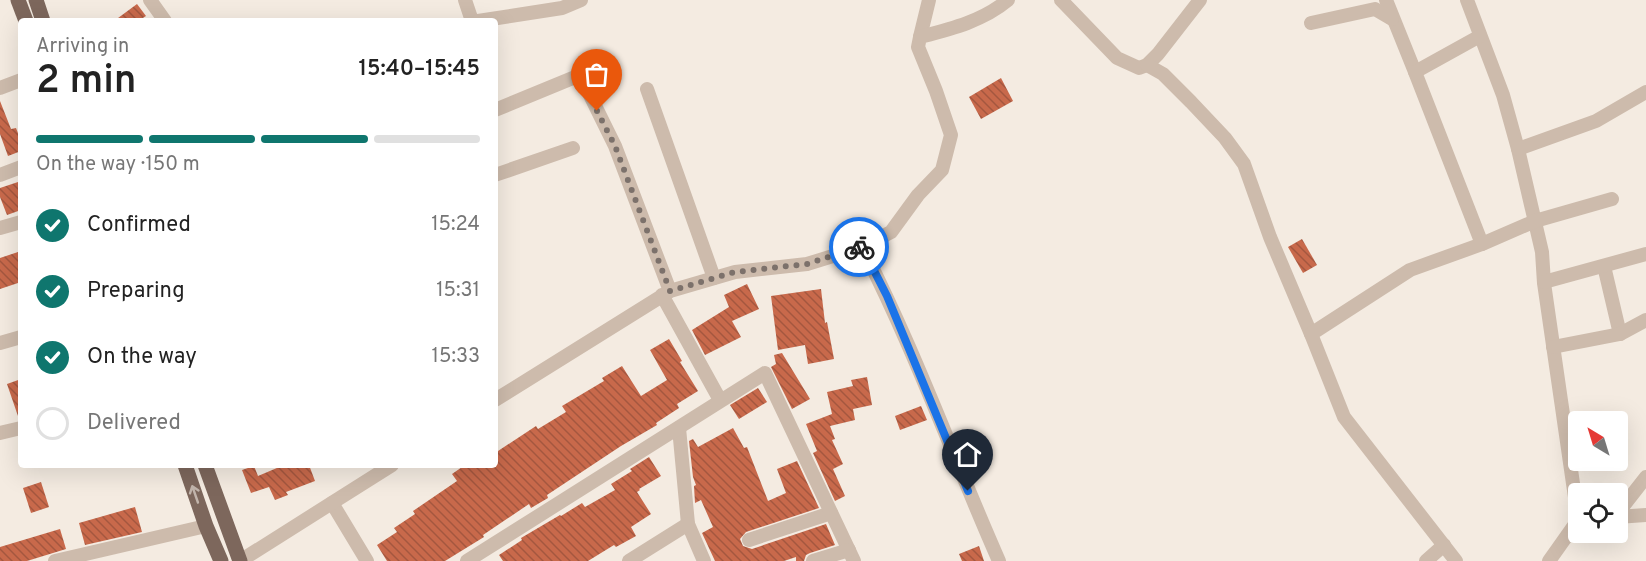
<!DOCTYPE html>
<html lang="en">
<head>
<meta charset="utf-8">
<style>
  body { margin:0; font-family:Overpass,sans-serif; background:#f2f2f2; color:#222; height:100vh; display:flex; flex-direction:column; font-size:22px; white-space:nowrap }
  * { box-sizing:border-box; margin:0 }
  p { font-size:20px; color:#767676 }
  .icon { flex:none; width:33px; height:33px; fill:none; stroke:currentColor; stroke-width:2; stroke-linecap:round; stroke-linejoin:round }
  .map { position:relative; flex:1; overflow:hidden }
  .drawer { position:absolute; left:18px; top:18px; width:480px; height:450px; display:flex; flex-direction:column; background:#fff; border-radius:6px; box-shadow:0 6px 24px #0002 }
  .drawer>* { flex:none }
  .needle { width:39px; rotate:322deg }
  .tools { position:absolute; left:1568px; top:411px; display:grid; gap:12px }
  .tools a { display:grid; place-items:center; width:60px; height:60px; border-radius:6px; background:#fff; box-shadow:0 6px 24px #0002; font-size:30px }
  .pin { position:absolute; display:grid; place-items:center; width:51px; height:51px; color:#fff; margin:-62px -26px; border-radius:50% 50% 50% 0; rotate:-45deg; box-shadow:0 0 6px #0007 }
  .pin .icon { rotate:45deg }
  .courier { position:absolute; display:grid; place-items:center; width:60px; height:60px; margin:-30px; border:4px solid #1a73e8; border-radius:50%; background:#fff; color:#222; box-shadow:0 2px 8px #0007 }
  .overview em { font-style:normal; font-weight:600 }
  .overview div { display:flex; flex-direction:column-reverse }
  .overview { display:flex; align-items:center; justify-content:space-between; height:102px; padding:0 18px }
  h1 { font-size:39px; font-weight:600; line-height:45px }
  .bar { display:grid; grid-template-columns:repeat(4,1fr); gap:9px 6px; align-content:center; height:72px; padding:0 18px }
  .bar i { height:8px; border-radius:4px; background:#e0e0e0 }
  .bar .current { background:#0f766e }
  .bar p { grid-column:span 4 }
  ol { padding:0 18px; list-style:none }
  li { display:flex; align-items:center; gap:18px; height:66px }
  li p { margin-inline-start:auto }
  li .icon { padding:6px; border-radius:50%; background:#0f766e; color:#fff; stroke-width:4 }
  li:last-child { color:#767676 }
  li i { width:33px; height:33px; border:3px solid #e0e0e0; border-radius:50% }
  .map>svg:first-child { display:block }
  .building { fill:url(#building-back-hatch) }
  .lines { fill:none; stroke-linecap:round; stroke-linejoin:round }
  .street { stroke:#cdbbac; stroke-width:14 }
  .primary { stroke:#7d675c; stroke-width:15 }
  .oneway { stroke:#c2b5ac }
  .done { stroke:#7c716b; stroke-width:6; stroke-dasharray:0 10.8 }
  .route { stroke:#1a73e8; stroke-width:8 }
</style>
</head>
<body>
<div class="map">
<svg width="1646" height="561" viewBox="0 0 1646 561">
  <defs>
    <pattern id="building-back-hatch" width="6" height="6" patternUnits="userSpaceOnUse" patternTransform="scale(1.5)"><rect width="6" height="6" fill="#c8694b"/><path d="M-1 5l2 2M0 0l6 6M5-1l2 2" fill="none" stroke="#a4573f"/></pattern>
  </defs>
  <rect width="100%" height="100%" fill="#f4ebe1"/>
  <g class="building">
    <polygon points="137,4 146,16 138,21 114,21"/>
    <polygon points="1001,78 1013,101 981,119 969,97"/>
    <polygon points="0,101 11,129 16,128 21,141 21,151 8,156 0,134"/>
    <polygon points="18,182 21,190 21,210 7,215 0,197 0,188"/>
    <polygon points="1302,239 1317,265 1303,273 1288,247"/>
    <polygon points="21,251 21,282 0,289 0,258"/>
    <polygon points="747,284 759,309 732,321 741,337 705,355 692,330 729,307 724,295"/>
    <polygon points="821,289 825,323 827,322 834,359 808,364 805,345 778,350 771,296"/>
    <polygon points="669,339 682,361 680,362 698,391 677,404 679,408 656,423 657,425 621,446 547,495 548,498 531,508 529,504 483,535 484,537 445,561 387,561 377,545 397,532 394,528 415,514 413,511 457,481 452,474 465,465 495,465 495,453 536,426 538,429 566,412 562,406 604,381 602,378 622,366 641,396 667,380 650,350"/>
    <polygon points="782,353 810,399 792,409 771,367 776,364 774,355"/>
    <polygon points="867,377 872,405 853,409 855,420 830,426 835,439 832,440 843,464 833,469 845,496 835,501 813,453 817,451 806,424 832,414 827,392 853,386 851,380"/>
    <polygon points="21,379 21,419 19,419 7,384"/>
    <polygon points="758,388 767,402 739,419 730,405"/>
    <polygon points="921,406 927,420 900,430 895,416"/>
    <polygon points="733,428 744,448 747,447 768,501 786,493 777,469 797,461 819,508 746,532 740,539 743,546 752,549 826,524 835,545 810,553 806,555 804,561 796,561 796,557 784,561 715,561 702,533 713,527 701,500 695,503 694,486 696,485 693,477 689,441 693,439 698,447"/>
    <polygon points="649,457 661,476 639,489 640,490 637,492 651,514 631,527 636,536 616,547 614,545 588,561 503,561 499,555 522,540 521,538 560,515 561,516 582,503 585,507 615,490 611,484 632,471 630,469"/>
    <polygon points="284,465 309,465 315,481 286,492 288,495 275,500 269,487 251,493 242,470 254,466 258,476"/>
    <polygon points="41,482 49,507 31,513 23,488"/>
    <polygon points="135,507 142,532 85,545 79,523"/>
    <polygon points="60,529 66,549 27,561 0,561 0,547"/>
    <polygon points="979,546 984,561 962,561 959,554"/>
  </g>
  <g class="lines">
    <g class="street">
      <polyline points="150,0 165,21"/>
      <polyline points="465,0 472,21"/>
      <polyline points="1061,0 1117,58 1139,68 1147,65 1158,54 1200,0"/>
      <polyline points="1386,0 1415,72"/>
      <polyline points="1467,0 1503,95 1518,149 1542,252 1544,283 1578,518"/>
      <polyline points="478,21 562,8 581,0"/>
      <polyline points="1311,23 1375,9 1392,19"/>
      <polyline points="1480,36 1415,72 1482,244"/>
      <polyline points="920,37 929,0"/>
      <polyline points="1147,65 1163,74 1191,102 1225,138 1244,164 1270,237 1311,334"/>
      <polyline points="0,88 21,80"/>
      <polyline points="647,89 714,278"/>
      <polyline points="495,110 580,75 615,146 670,291"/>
      <polyline points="1518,149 1596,121 1646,92"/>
      <polyline points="0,175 21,167"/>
      <polyline points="495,175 573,148"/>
      <polyline points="0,228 21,222"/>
      <path d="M 862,247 C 914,348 953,457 999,561"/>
      <polyline points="1604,266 1620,334"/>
      <polyline points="1544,282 1646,254"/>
      <polyline points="662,295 720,400"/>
      <polyline points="0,343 21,337"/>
      <polyline points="1553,347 1620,334 1646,320"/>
      <path d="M 495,400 L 670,291 L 735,272 L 807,264 L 862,247 L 891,232 L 918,195 L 942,170 L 951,135 L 936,91 L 918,47 L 920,37 C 951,29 983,21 1008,0"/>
      <polyline points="679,428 688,524 704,561"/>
      <polyline points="0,433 21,428"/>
      <polyline points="332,503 367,561"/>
      <polyline points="1617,514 1646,477"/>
      <polyline points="1617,517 1646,515"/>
      <polyline points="749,540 831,513"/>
      <polyline points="55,561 206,526"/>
      <polyline points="240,561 392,465"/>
      <polyline points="467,561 765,373 854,561"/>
      <polyline points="629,561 688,524"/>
      <polyline points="813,561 849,550"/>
      <polyline points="1426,561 1444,545"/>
      <polyline points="1456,561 1344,417 1311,334 1410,270 1482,244 1535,221 1612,199"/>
      <polyline points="1549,561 1578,520"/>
    </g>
    <g class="primary">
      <polyline points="18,0 26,21"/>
      <polyline points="36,0 43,21"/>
      <polyline points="185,465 206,526 221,561"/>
      <polyline points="205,465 240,561"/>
    </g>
  </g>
  <defs><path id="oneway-shaft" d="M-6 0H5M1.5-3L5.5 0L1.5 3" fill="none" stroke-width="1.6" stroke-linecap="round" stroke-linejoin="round" transform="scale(1.5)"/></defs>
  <use class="oneway" href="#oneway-shaft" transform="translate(195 494) rotate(-109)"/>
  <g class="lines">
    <polyline class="done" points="597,111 615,146 670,291 735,272 807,264 859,247"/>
    <polyline class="route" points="859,247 862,247 887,296 968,491"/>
  </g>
</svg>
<div class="tools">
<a><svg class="needle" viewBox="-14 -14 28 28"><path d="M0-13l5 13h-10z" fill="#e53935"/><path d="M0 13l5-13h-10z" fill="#767676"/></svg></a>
<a><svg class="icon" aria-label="locate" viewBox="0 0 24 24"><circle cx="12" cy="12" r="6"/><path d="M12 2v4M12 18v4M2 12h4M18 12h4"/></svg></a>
</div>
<div class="pin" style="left:597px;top:111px;background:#ea580c"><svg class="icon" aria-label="bag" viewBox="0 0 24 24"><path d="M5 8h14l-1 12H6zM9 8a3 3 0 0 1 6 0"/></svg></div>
<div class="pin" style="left:968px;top:491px;background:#1f2937"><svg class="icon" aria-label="home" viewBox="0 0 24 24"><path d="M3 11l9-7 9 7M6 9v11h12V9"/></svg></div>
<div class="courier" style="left:859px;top:247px"><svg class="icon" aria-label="bike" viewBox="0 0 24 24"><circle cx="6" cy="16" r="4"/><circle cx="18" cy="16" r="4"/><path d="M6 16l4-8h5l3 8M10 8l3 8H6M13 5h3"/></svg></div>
<section class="drawer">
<div class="overview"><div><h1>2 min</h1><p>Arriving in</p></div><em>15:40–15:45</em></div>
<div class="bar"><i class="current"></i><i class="current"></i><i class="current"></i><i></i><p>On the way · 150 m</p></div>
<ol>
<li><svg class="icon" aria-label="check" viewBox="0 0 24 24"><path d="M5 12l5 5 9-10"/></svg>Confirmed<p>15:24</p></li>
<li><svg class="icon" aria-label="check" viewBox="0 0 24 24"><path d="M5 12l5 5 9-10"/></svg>Preparing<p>15:31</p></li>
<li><svg class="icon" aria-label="check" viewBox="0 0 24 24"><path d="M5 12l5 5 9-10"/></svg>On the way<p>15:33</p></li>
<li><i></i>Delivered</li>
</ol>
</section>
</div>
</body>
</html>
